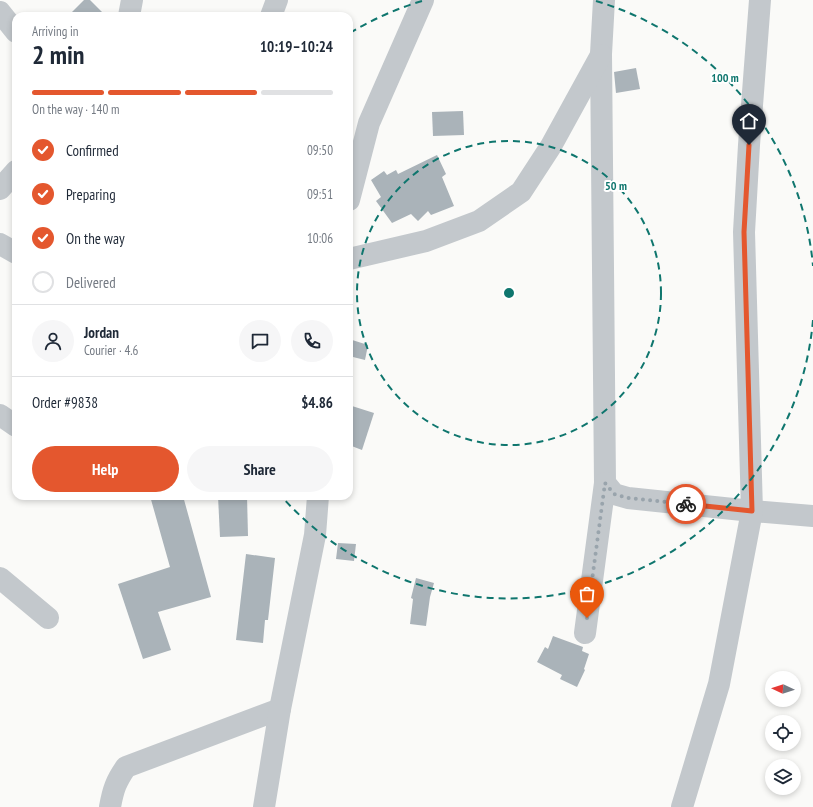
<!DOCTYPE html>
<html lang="en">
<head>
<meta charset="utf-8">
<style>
  body { margin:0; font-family:"PT Sans Narrow",sans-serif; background:#f6f6f7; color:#1f2937; height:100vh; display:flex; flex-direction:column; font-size:15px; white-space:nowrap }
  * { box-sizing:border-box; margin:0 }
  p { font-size:13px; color:#747a83 }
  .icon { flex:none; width:22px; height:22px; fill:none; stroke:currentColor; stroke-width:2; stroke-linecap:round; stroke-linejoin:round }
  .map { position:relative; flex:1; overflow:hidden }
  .details { position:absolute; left:12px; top:12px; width:341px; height:488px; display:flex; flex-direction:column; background:#fff; border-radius:12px; box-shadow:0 2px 6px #0003 }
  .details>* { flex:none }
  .needle { width:26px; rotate:274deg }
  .controls { position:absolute; left:765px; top:671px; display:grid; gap:8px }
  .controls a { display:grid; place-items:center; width:36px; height:36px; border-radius:50%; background:#fff; box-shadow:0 2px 6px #0003; font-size:20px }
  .pin { position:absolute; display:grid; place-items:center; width:34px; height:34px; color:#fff; margin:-41px -17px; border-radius:50% 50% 50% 0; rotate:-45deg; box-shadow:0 0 4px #0007 }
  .pin .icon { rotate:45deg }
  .courier { position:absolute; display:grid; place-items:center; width:40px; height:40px; margin:-20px; border:3px solid #e4572e; border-radius:50%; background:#fff; color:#222; box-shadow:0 1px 5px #0007 }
  .head em { font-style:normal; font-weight:800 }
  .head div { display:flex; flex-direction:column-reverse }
  .head { display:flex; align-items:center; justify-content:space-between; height:68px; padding:0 20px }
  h1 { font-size:26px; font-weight:800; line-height:30px }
  .bar { display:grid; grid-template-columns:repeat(4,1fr); gap:6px 4px; align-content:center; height:48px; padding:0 20px }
  .bar i { height:5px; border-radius:3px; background:#e0e1e3 }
  .bar .selected { background:#e4572e }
  .bar p { grid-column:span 4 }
  .line { display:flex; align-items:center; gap:10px; padding:0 20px; border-top:1px solid #e0e1e3 }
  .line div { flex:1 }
  .round { display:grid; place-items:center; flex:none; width:42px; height:42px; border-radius:21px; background:#f6f6f7 }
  ol { padding:0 20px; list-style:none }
  li { display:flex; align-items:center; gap:12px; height:44px }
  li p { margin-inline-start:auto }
  li .icon { padding:4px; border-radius:50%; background:#e4572e; color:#fff; stroke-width:4 }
  li:last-child { color:#747a83 }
  li i { width:22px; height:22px; border:2px solid #e0e1e3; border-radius:50% }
  .primary-button { display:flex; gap:8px; margin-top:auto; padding:8px 20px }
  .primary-button a { flex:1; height:46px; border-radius:24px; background:#e4572e; color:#fff; font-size:16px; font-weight:800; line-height:46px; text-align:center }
  .primary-button a+a { background:#f6f6f7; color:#1f2937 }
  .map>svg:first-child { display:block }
  .building { fill:#aab3b9 }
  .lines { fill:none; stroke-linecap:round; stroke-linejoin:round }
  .minor { stroke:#c3c8cc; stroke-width:22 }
  .done { stroke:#99a4ac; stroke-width:4; stroke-dasharray:0 7.2 }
  .route { stroke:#e4572e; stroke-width:5 }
  .ring { fill:none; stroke:#0f766e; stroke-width:2; stroke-dasharray:7 5 }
  .centre { fill:#0f766e; stroke:#fff; stroke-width:2 }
  .ring-label { font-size:12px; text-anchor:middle; font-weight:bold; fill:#0f766e; stroke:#fff; stroke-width:4; stroke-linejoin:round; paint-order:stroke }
</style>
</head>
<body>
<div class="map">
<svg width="813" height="807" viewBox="0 0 813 807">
  <rect width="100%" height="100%" fill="#fafaf8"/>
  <g class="building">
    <polygon points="84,0 90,0 106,16 68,16"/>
    <polygon points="636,68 640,89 616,93 614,72"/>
    <polygon points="463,111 464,135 433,136 432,112"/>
    <polygon points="437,155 446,174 442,177 454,206 431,215 428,211 418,221 411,214 392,223 376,201 381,197 371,180 384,171 387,175 396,170 398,174"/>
    <polygon points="349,339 368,345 365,360 349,356"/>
    <polygon points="352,406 374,413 362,450 349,445 349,415"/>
    <polygon points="150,496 183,496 211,597 158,612 171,650 143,659 118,584 170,567"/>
    <polygon points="218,496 247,496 248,536 220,537"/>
    <polygon points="338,543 356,544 354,561 336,559"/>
    <polygon points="246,554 275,558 268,620 265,620 263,643 236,640"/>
    <polygon points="416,578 434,583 430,597 426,626 410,624 413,599 411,598"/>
    <polygon points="553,636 583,647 582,651 589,654 584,669 585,670 577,687 560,679 562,675 537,662 545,647 548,649"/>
  </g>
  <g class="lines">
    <g class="minor">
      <polyline points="604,0 601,54 605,483 614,494 628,498 752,511 813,516"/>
      <polyline points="0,12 16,32"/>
      <polyline points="129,16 132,0"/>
      <polyline points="271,16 277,0"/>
      <polyline points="0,189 16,171"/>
      <polyline points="349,200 369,123 423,0"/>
      <polyline points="0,244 16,253"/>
      <polyline points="349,259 426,241 479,221 521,192 551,146 601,55"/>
      <polyline points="0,415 16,426"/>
      <polyline points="0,578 48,618"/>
      <polyline points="585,633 605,483"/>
      <path d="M 110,807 C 113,790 116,781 126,767 L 280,709"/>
      <polyline points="264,807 280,709 315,535 318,496"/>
      <polyline points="682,807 719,684 752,511 744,232 749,145 760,0"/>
    </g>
  </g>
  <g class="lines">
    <polyline class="done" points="587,618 605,483 614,494 628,498 686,504"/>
    <polyline class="route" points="686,504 752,511 744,232 749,145"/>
  </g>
  <g class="ring">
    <circle cx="509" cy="293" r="152"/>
    <path d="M813 320A305 305 0 0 1 282 497M350 33A305 305 0 0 1 422 1M596 1A305 305 0 0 1 813 266"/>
  </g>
  <circle cx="509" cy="293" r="6" class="centre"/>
  <g class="ring-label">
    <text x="725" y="82">100 m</text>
    <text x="616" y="190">50 m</text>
  </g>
</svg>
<div class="controls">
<a><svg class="needle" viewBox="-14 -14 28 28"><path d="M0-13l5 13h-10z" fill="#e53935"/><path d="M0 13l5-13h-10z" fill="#747a83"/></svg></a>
<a><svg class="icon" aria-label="locate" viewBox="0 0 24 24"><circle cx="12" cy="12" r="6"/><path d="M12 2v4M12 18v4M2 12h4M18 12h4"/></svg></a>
<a><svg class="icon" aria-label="layers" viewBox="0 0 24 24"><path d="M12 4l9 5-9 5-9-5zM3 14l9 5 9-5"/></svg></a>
</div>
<div class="pin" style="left:587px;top:618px;background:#ea580c"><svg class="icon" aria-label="bag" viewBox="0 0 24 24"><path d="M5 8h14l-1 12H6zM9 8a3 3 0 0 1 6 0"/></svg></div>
<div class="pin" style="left:749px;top:145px;background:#1f2937"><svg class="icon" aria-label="home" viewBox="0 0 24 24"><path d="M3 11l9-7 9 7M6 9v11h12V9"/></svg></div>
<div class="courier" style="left:686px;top:504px"><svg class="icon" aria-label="bike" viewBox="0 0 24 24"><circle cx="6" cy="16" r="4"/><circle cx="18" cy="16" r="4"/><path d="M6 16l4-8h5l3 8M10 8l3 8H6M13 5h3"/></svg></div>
<section class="details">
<div class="head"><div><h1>2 min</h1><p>Arriving in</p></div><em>10:19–10:24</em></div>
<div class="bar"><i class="selected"></i><i class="selected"></i><i class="selected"></i><i></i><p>On the way · 140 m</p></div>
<ol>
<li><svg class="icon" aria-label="check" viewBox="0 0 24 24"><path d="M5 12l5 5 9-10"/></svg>Confirmed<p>09:50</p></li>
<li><svg class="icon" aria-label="check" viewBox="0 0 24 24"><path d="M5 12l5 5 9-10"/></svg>Preparing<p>09:51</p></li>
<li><svg class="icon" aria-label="check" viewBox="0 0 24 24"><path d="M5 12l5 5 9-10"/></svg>On the way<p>10:06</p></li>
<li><i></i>Delivered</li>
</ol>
<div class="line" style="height:72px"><a class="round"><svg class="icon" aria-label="person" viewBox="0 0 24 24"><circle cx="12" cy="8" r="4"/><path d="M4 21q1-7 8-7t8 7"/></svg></a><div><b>Jordan</b><p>Courier · 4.6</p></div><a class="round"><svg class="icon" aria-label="chat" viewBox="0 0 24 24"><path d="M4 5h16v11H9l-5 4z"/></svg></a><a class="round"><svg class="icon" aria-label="phone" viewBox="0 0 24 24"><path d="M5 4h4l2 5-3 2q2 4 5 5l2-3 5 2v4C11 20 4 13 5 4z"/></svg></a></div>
<div class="line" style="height:52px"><div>Order #9838</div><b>$4.86</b></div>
<div class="primary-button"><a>Help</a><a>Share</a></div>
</section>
</div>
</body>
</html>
